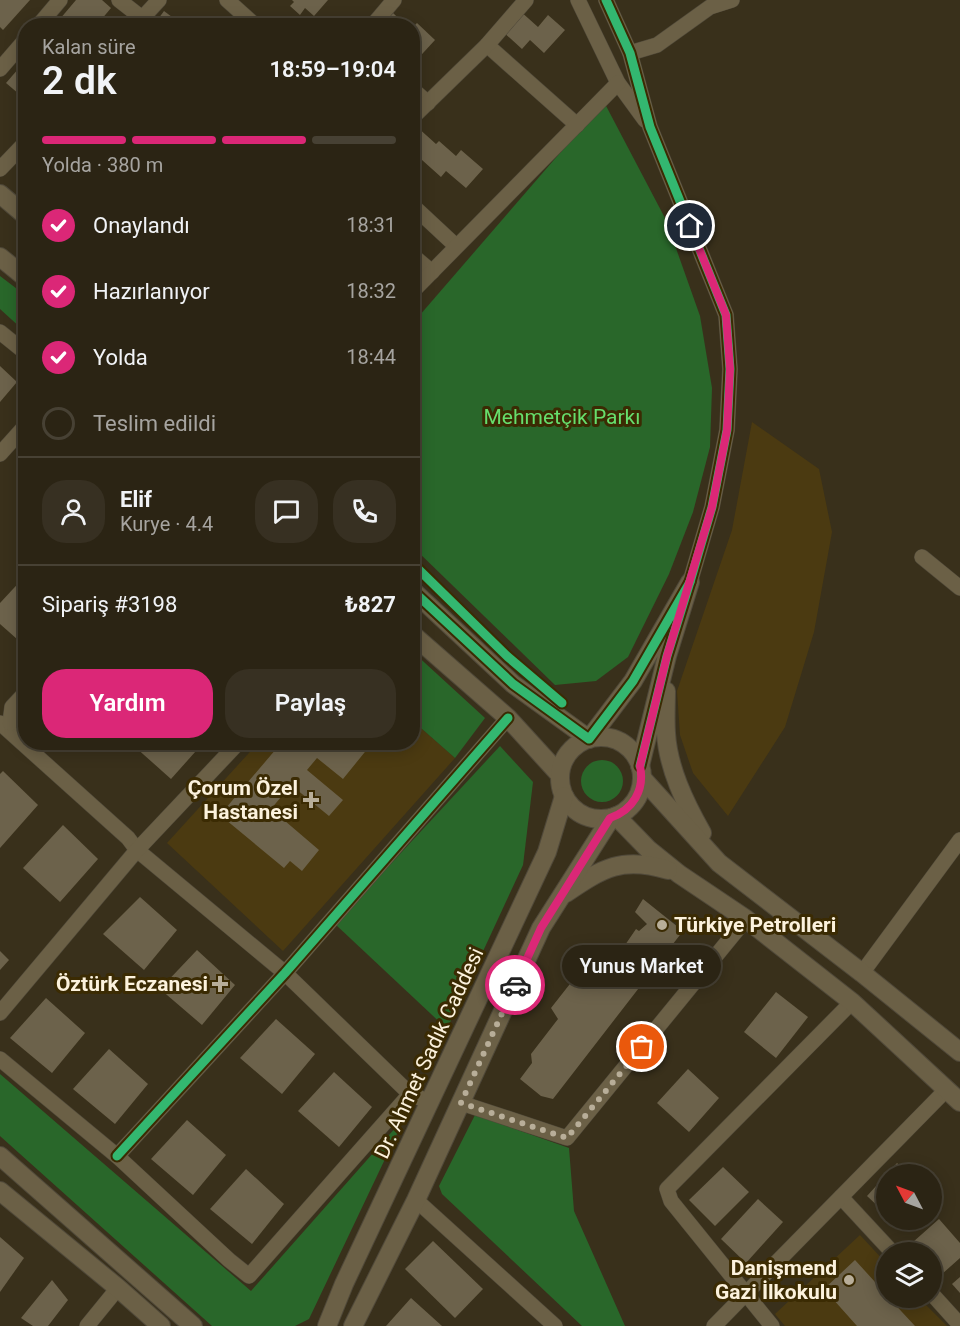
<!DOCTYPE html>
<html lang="tr">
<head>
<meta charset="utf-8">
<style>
  body { margin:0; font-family:Roboto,sans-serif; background:#373022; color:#f1f3f6; height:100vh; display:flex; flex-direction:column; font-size:22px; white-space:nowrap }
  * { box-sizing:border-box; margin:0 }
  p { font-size:20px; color:#a6a4a0 }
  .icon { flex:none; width:33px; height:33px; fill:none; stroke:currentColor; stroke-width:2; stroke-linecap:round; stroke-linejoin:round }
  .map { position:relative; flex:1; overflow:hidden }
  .sheet { position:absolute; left:18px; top:18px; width:402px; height:732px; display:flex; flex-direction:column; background:#2b2414; border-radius:24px; box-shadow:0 3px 15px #0003,0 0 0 2px #474134 }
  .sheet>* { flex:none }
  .needle { width:39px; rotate:311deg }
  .buttons { position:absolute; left:876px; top:1164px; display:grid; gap:12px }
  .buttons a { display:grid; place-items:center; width:66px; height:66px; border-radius:50%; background:#2b2414; box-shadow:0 3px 15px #0003,0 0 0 2px #474134; font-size:30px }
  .pin { position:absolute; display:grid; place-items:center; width:51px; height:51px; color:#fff; margin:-26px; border:3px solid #fff; border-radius:50%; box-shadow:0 2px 6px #0007 }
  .courier { position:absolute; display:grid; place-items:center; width:60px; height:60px; margin:-30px; border:4px solid #db2777; border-radius:50%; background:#fff; color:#222; box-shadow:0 2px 8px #0007 }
  .bubble { position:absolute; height:42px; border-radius:21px; background:#2b2414; box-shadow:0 3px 15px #0003,0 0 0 2px #474134; font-size:20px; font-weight:600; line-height:42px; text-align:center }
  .overview em { font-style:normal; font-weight:600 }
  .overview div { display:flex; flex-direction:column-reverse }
  .overview { display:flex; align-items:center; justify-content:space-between; height:102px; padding:0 24px }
  h1 { font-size:39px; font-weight:600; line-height:45px }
  .bar { display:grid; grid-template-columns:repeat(4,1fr); gap:9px 6px; align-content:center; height:72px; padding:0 24px }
  .bar i { height:8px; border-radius:4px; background:#474134 }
  .bar .on { background:#db2777 }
  .bar p { grid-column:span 4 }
  .line { display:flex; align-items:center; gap:15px; padding:0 24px; border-top:2px solid #474134 }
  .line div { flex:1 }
  .round { display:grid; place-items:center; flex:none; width:63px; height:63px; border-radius:24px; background:#373022 }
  ol { padding:0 24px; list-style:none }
  li { display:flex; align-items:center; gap:18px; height:66px }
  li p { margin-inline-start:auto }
  li .icon { padding:6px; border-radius:50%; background:#db2777; color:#fff; stroke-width:4 }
  li:last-child { color:#a6a4a0 }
  li i { width:33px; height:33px; border:3px solid #474134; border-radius:50% }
  .primary-button { display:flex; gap:12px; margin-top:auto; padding:12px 24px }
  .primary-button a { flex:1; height:69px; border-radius:24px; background:#db2777; color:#fff; font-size:24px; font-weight:600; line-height:69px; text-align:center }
  .primary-button a+a { background:#373022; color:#f1f3f6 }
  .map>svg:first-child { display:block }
  .built { fill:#4b3a11 }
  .green { fill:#29672a }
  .building { fill:#6c624b }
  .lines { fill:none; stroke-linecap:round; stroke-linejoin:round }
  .minor-casing { stroke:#50493a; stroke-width:16 }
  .tertiary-casing { stroke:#50493a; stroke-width:20 }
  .minor { stroke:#6b6046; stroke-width:15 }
  .tertiary { stroke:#6b6046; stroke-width:18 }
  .cycleway-casing { stroke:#3b2b03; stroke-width:13 }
  .cycleway { stroke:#33b770; stroke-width:9 }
  .done { stroke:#b8ae99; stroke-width:6; stroke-dasharray:0 10.8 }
  .route { stroke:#db2777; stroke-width:8 }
  .poi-dot { fill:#b8ae99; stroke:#3b2b03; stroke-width:2 }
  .labels { text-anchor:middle; stroke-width:6; stroke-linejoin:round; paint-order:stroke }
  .park-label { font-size:21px; fill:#66de6c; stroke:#3b2b03 }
  .poi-label { font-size:21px; font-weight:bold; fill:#fcf2dd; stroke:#3b2b03; text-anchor:end }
  .street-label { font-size:21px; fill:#fcf2dd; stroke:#3b2b03 }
</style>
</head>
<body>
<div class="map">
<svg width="960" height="1326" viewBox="0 0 960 1326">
  <rect width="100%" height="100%" fill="#39301b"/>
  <g class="built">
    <polygon points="752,422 819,469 832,532 814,632 785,727 728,816 693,773 680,735 677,691 732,530"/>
    <polygon points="413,721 455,758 283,951 167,843 258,743 412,742"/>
    <polygon points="860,1235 886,1263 886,1298 919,1298 947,1326 785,1326 775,1314"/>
  </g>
  <g class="green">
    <polygon points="604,102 666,220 700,316 712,388 710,447 693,512 669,574 628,657 596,681 555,685 413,547 413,323"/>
    <polygon points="0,276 25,295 25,342 16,334 22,329 0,309"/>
    <polygon points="413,652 485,718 455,758 413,721"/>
    <polygon points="500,746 533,782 523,865 447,1029 335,924"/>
    <circle cx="602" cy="781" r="21"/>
    <polygon points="0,1074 251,1291 405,1117 309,1319 295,1326 212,1326 0,1136"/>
    <polygon points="475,1115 569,1148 574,1211 625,1326 582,1326 442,1194 439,1186"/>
  </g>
  <g class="building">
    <polygon points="0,0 30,0 3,30 0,27"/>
    <polygon points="76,0 102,0 111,8 96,26 54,26"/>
    <polygon points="292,0 328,0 314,16 305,8 300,15 290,6 294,2"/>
    <polygon points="519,10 538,27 548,15 565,30 544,53 530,40 522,49 501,30"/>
    <polygon points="164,11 184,26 153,26"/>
    <polygon points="393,13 407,26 381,26"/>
    <polygon points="417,23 435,40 412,65 412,28"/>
    <polygon points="26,60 26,100 6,83"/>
    <polygon points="416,126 436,144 439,141 456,156 461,150 483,169 466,188 446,171 441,177 422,160 412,170 412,130"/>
    <polygon points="0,366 17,382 0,402"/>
    <polygon points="26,575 26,647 0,624 0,603"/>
    <polygon points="137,742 204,742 171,779 134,746"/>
    <polygon points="282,742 373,742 343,779 317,758 307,770 343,800 329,816 291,785 271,809 319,850 302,871 290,861 284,868 220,815"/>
    <polygon points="3,771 38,805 0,848 0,774"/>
    <polygon points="63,825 98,859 60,902 23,868"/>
    <polygon points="140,897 177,930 144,970 103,934"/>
    <polygon points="643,899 683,931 553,1099 541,1096 520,1079 532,1063 531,1054 558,1019 551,1008 573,980 579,978 587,983 615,949 623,948 636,929 639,931 647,924 635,912"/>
    <polygon points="197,950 235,985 202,1025 160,989"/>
    <polygon points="0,951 9,960 0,970"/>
    <polygon points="776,992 808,1017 776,1058 744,1032"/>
    <polygon points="46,998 85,1033 52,1073 10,1038"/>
    <polygon points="276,1019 315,1054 282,1094 240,1058"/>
    <polygon points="109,1049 148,1084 115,1124 73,1089"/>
    <polygon points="688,1069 719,1098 689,1132 657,1103"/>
    <polygon points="334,1072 372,1107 339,1147 298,1111"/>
    <polygon points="187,1120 226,1155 193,1195 151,1159"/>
    <polygon points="897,1163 909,1174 886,1174 886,1207 883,1211 867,1196"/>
    <polygon points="723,1167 749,1192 715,1226 689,1200"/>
    <polygon points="246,1169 284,1204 252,1244 210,1209"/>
    <polygon points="758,1199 783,1222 746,1263 721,1239"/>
    <polygon points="939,1219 960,1243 960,1258 942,1274 932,1263 932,1252 922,1252 913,1242"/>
    <polygon points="891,1220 915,1220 904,1231"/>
    <polygon points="0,1237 24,1258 0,1292"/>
    <polygon points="433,1241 483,1289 455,1318 405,1269"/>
    <polygon points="855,1260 886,1294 886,1298 889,1298 915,1326 857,1326 824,1289"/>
    <polygon points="960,1277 960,1293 952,1284"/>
    <polygon points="52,1280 68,1300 48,1326 33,1326 21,1318"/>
    <polygon points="411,1298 442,1326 386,1326"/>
  </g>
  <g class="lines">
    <defs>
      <g id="minor">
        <polyline points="119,0 142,18"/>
        <polyline points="227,0 256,26"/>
        <polyline points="578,0 618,83 645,120"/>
        <polyline points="606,0 630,53 650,127 726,315 730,369 727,430 712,507 690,582"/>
        <polyline points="38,26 60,0"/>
        <polyline points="135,26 159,0"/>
        <polyline points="372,26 394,0"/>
        <polyline points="487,45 577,125"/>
        <polyline points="630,53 657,45 710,7 732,0"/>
        <polyline points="0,69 26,39"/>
        <polyline points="412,89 428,103"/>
        <polyline points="412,118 487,45 526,0"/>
        <polyline points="0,169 26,142"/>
        <polyline points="412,205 456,246"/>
        <polyline points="412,255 432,272"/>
        <polyline points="412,292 618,83"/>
        <polyline points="0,332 26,353"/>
        <polyline points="0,454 26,425"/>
        <polyline points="922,557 960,588"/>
        <polyline points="0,723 128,838 137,850 285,973 410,1094 430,1102"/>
        <polyline points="10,723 12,707 26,692"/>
        <polyline points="862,973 960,840"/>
        <polyline points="0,1013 137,850 239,742"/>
        <polyline points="0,1059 117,1156 229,1260 249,1276 410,1094"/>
        <polyline points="461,1103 567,1138 746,919"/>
        <polyline points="117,1156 285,973 508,718"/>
        <polyline points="841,1197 892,1252"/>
        <polyline points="416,1200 555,1326"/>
        <polyline points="932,1294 960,1325"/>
        <polyline points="87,1326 118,1288"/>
        <polyline points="714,1326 947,1089"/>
        <polyline points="772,1326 671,1201 667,1189 852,1002"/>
      </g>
      <g id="tertiary">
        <polyline points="0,194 26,216"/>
        <polyline points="0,257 26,278"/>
        <polyline points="412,590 513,684 589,739 633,681 690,582 667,656 640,766"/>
        <polyline points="412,634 508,718 560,775"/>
        <path d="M 666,691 C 666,704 665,719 666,733 C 668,768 685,803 702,833"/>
        <circle cx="601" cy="778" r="41"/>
        <polyline points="642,778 719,863 862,973 960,1052"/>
        <polyline points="616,816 648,849 679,874 746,919 852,1002 960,1102"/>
        <path d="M 566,893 C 603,868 622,856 668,870"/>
        <polyline points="0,1156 193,1326"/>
        <polyline points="0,1191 118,1288 161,1326"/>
        <polyline points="327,1326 344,1284 547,852 564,796"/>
        <polyline points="353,1326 416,1200 541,928 611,818"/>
      </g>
    </defs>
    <use href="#minor" class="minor-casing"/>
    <use href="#tertiary" class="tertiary-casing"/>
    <use href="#minor" class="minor"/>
    <use href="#tertiary" class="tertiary"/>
    <defs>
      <g id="cycleway">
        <polyline points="606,0 630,53 650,127 726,315 730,369 727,430 712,507 690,582"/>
        <polyline points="412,563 508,657 562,703"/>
        <polyline points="412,590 513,684 589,739 633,681 690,582 667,656 640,766"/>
        <polyline points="117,1156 285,973 508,718"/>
      </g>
    </defs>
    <use href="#cycleway" class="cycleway-casing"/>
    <use href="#cycleway" class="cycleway"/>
  </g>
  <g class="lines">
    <polyline class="done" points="515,985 461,1103 567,1138 642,1047"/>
    <path class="route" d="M 515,985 L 541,928 L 610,818 C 633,810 645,790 640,766 L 667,656 L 712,507 L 727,430 L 730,369 L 726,315 L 690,226"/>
  </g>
  <g class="poi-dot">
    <path d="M308 791h6v6h6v6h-6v6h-6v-6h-6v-6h6z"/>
    <circle cx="662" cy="925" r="6"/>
    <path d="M217 975h6v6h6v6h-6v6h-6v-6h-6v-6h6z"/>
    <circle cx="849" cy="1280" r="6"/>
  </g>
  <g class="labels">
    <g class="park-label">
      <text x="562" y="424">Mehmetçik Parkı</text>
    </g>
    <g class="poi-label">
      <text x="298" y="795">Çorum Özel<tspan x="298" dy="24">Hastanesi</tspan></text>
      <text x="674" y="932" text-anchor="start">Türkiye Petrolleri</text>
      <text x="208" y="991">Öztürk Eczanesi</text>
      <text x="837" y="1275">Danişmend<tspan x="837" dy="24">Gazi İlkokulu</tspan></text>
    </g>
    <g class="street-label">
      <text transform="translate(429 1053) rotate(-65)" y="7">Dr. Ahmet Sadık Caddesi</text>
    </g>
  </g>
</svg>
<div class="buttons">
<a><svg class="needle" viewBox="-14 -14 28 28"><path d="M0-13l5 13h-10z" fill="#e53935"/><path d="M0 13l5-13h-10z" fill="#a6a4a0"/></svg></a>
<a><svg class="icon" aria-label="layers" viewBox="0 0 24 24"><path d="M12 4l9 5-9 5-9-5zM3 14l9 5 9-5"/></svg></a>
</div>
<div class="pin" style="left:642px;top:1047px;background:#ea580c"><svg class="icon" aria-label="bag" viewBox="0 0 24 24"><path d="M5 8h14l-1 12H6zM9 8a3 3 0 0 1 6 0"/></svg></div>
<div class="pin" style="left:690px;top:226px;background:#1f2937"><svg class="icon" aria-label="home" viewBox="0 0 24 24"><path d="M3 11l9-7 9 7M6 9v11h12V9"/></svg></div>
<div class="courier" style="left:515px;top:985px"><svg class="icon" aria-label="car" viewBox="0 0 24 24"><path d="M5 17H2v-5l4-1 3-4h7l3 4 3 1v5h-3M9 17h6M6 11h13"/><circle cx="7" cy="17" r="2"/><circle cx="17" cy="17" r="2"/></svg></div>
<div class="bubble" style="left:562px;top:945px;width:159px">Yunus Market</div>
<section class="sheet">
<div class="overview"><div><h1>2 dk</h1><p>Kalan süre</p></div><em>18:59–19:04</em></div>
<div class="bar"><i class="on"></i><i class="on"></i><i class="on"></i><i></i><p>Yolda · 380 m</p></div>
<ol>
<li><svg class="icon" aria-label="check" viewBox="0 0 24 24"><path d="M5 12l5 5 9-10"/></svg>Onaylandı<p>18:31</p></li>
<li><svg class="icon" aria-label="check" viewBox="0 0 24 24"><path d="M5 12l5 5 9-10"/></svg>Hazırlanıyor<p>18:32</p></li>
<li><svg class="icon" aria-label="check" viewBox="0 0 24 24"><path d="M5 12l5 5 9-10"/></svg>Yolda<p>18:44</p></li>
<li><i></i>Teslim edildi</li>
</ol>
<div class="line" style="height:108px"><a class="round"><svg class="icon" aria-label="person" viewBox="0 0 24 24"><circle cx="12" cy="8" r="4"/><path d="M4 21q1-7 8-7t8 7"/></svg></a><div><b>Elif</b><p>Kurye · 4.4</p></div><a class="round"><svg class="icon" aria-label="chat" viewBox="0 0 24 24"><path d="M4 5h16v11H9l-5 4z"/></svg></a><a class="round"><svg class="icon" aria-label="phone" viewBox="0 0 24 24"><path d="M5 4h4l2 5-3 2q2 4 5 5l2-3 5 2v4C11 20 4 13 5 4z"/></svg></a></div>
<div class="line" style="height:78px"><div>Sipariş #3198</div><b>₺827</b></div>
<div class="primary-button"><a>Yardım</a><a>Paylaş</a></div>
</section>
</div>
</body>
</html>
